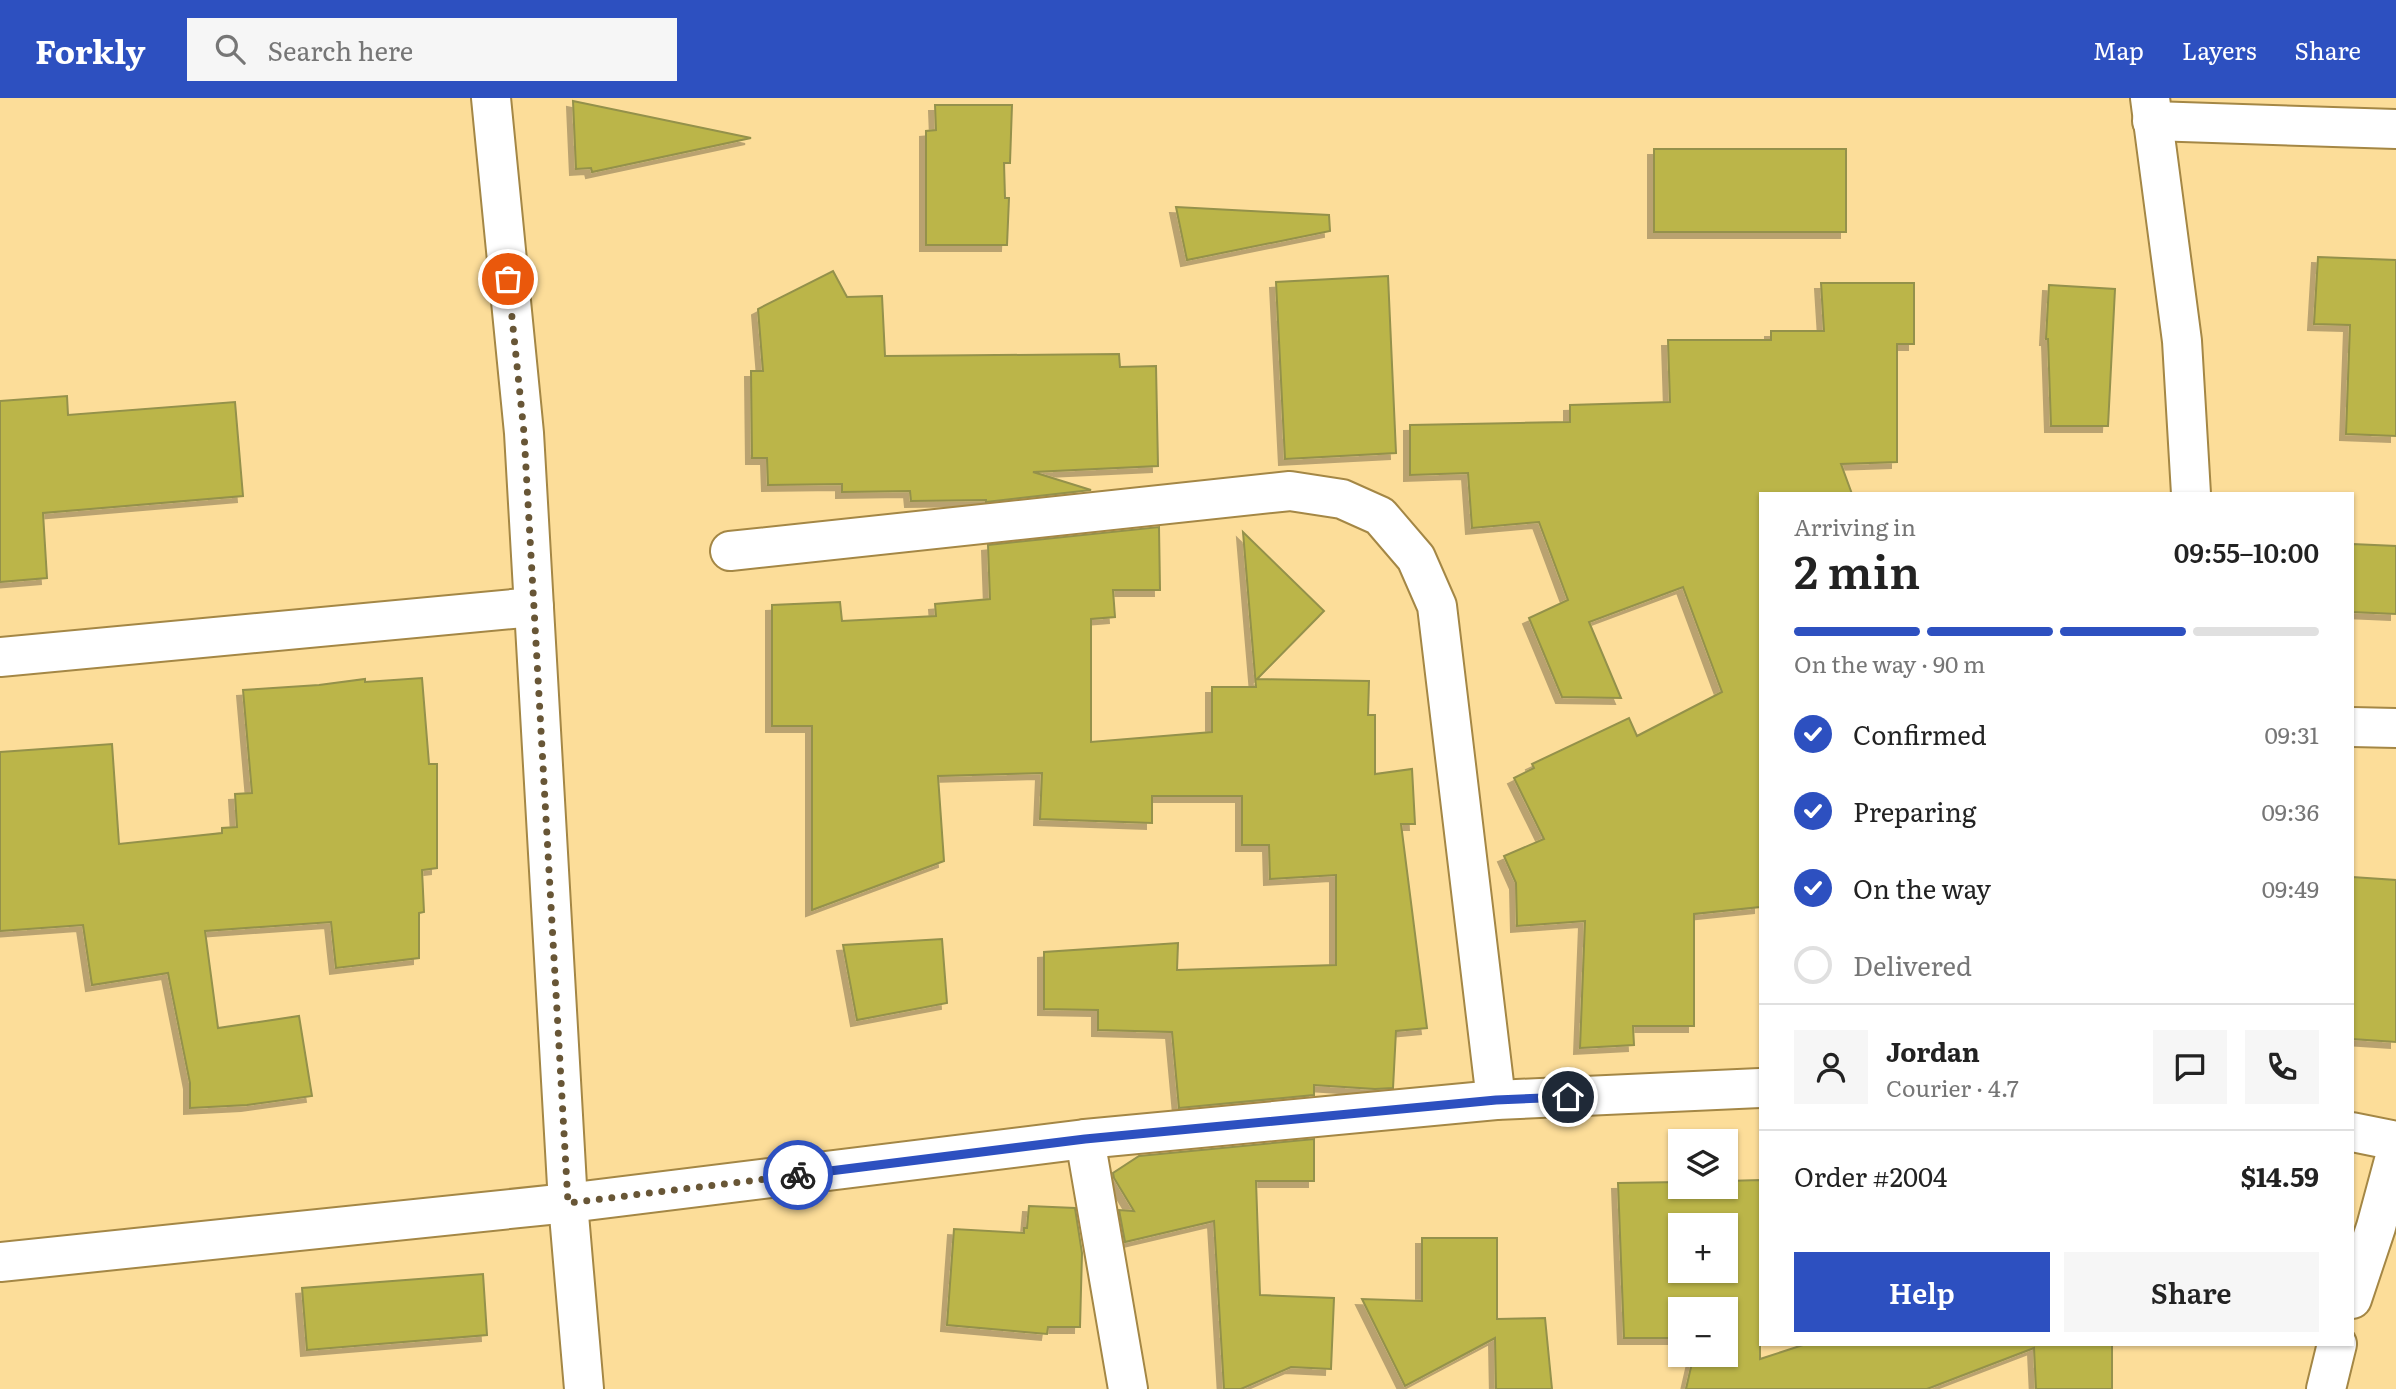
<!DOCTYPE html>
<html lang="en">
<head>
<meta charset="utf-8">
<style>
  body { margin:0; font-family:Literata,serif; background:#f6f6f6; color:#222; height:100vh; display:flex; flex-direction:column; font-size:26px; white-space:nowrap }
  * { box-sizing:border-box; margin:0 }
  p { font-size:23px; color:#767676 }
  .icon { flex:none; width:38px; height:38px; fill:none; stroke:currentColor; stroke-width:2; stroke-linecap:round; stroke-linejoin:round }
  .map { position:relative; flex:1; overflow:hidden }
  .drawer { position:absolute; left:1759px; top:394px; width:595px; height:854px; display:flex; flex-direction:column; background:#fff; border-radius:0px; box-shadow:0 2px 5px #0004 }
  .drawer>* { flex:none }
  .controls { position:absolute; left:1668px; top:1031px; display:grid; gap:14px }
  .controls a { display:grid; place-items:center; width:70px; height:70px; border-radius:0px; background:#fff; box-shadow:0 2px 5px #0004; font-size:35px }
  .pin { position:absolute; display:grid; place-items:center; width:60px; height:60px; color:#fff; margin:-30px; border:4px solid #fff; border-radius:50%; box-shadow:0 2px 7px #0007 }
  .courier { position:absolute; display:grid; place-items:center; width:70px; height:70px; margin:-35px; border:5px solid #2d50c0; border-radius:50%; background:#fff; color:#222; box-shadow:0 2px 9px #0007 }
  .head em { font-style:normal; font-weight:600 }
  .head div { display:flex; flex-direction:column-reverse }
  .head { display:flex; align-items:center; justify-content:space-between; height:119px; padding:0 35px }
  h1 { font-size:46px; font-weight:600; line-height:52px }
  .bar { display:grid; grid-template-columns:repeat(4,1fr); gap:10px 7px; align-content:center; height:84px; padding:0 35px }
  .bar i { height:9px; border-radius:5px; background:#e0e0e0 }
  .bar .active { background:#2d50c0 }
  .bar p { grid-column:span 4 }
  .line { display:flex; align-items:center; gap:18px; padding:0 35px; border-top:2px solid #e0e0e0 }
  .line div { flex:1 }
  .round { display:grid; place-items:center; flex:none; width:74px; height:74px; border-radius:0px; background:#f6f6f6 }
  ol { padding:0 35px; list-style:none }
  li { display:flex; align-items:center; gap:21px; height:77px }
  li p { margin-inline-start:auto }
  li .icon { padding:7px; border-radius:50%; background:#2d50c0; color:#fff; stroke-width:4 }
  li:last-child { color:#767676 }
  li i { width:38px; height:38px; border:4px solid #e0e0e0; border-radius:50% }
  .cta { display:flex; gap:14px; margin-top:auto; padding:14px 35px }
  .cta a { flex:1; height:80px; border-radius:0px; background:#2d50c0; color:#fff; font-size:28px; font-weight:600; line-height:80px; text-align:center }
  .cta a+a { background:#f6f6f6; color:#222 }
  header { display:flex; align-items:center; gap:42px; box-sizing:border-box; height:98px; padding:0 35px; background:#2d50c0; color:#fff }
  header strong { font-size:33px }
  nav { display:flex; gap:38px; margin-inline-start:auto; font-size:24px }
  .search { width:490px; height:63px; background:#f6f6f6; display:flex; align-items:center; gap:18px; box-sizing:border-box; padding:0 24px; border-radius:0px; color:#767676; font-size:26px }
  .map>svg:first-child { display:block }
  .building { fill:#bbb548; stroke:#94914b; stroke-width:2; fill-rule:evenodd; filter:url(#shadow) }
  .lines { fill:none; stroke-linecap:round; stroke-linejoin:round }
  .minor-casing { stroke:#a48745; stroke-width:42 }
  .minor { stroke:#fff; stroke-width:38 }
  .done { stroke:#685636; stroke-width:7; stroke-dasharray:0 12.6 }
  .route { stroke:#2d50c0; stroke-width:9 }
</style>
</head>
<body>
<header>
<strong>Forkly</strong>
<div class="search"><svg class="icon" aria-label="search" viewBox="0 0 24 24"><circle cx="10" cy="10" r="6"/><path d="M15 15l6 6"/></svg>Search here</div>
<nav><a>Map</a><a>Layers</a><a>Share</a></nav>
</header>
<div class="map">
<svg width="2396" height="1291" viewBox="0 0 2396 1291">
  <defs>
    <filter id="shadow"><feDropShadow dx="-6" dy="6" stdDeviation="0" flood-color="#0004"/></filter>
  </defs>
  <rect width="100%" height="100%" fill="#fcdd99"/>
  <g class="building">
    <polygon points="573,3 751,40 592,74 591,70 576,71"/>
    <polygon points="935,7 1012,7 1010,65 1004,65 1005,100 1009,100 1007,147 926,147 926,33 936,32"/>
    <rect x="1654" y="51" width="192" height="83"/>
    <polygon points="1176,109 1329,117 1330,133 1187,162"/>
    <polygon points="2318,159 2396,162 2396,338 2346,336 2350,227 2314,226"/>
    <polygon points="833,173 847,199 882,198 885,258 1119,256 1120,269 1156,268 1158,368 1033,374 1091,392 986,404 986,402 911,403 910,393 842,394 842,386 768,387 767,360 752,360 751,273 763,273 758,211"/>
    <polygon points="1388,178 1396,355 1285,361 1276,184"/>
    <polygon points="1821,185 1914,185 1914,246 1897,246 1897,364 1841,366 1852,396 1760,396 1760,809 1694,816 1694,928 1633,928 1634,947 1580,950 1585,823 1517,828 1516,785 1504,758 1544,741 1514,680 1534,670 1532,666 1629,620 1637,638 1722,594 1683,489 1589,524 1621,600 1562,599 1529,520 1568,502 1539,424 1472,430 1468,375 1410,377 1410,327 1570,324 1570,307 1670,304 1668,242 1771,242 1771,233 1824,233"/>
    <polygon points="2049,187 2115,191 2108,328 2051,328 2048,241 2046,241"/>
    <polygon points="67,298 68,317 235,304 243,398 43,415 47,480 0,484 0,303"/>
    <polygon points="1159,429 1160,492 1113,492 1115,519 1091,521 1091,644 1212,634 1212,589 1256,589 1243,434 1324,513 1257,581 1369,583 1368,617 1375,617 1375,676 1412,671 1415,726 1401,726 1427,930 1396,933 1393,990 1375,991 1314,987 1314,997 1179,1010 1172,934 1098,932 1098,912 1044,911 1044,854 1178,845 1177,872 1336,867 1336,777 1270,781 1269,747 1242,747 1242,698 1152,698 1152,725 1040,721 1042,675 938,678 944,763 812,812 812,628 772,628 772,507 840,504 842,523 936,518 935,506 990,501 988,447"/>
    <polygon points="2352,446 2396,448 2396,516 2352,514"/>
    <polygon points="422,580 429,666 437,666 437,770 422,772 424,814 419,815 419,860 336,870 331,824 205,833 218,930 299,918 312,998 247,1007 190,1010 190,985 168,875 92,887 83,827 0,833 0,654 112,646 119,746 222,735 222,730 237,729 235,696 252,695 243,592 319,587 365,581 365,584"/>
    <polygon points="2352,779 2396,782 2396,944 2352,941"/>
    <polygon points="942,841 947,905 857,922 843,847"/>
    <polygon points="1314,1041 1314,1083 1256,1083 1260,1197 1334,1200 1331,1271 1291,1269 1241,1291 1224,1291 1214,1123 1125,1144 1119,1112 1134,1113 1114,1080 1113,1075 1139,1058"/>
    <path d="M 1760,1082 L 1760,1261 L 1806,1246 L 2034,1246 L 2034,1248 L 2034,1246 L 2112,1246 L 2112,1291 L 2036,1291 L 2034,1250 L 1927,1291 L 1686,1291 L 1694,1256 L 1726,1256 L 1726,1211 L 1680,1211 L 1680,1240 L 1624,1240 L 1618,1085 L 1680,1084 L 1680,1088 L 1726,1088 L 1726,1083 ZM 1680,1127 L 1726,1127 L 1726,1172 L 1680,1172 Z"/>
    <polygon points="1029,1108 1075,1110 1082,1155 1080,1229 1048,1229 1047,1236 947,1227 954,1131 1024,1135 1024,1130 1027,1130"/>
    <polygon points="1422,1140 1497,1140 1497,1221 1545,1220 1552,1291 1496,1291 1495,1240 1405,1288 1362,1201 1422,1203"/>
    <polygon points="483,1176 487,1237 307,1252 302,1190"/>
  </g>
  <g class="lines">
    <defs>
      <g id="minor">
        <polyline points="491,0 524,335 568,1105 584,1291"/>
        <polyline points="2150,0 2182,243 2191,396"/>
        <polyline points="2152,23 2396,31"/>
        <polyline points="730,453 1290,393 1342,401 1380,418 1416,460 1437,508 1496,1002"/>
        <polyline points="0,559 534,509"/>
        <polyline points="2352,629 2396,630"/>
        <polyline points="2352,1034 2396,1043"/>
        <polyline points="1085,1041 1128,1291"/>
        <polyline points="0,1164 568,1105 1085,1041 1496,1002 1760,990"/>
        <polyline points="2352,1201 2376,1129 2396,1055"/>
        <polyline points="2326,1291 2337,1246"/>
      </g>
    </defs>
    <use href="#minor" class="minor-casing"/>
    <use href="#minor" class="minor"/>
  </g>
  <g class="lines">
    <polyline class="done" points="508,181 524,335 568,1105 798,1077"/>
    <polyline class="route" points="798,1077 1085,1041 1496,1002 1568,999"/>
  </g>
</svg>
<div class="controls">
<a><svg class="icon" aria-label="layers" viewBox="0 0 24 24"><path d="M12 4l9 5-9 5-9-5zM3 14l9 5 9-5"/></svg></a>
<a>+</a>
<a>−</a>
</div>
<div class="pin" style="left:508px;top:181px;background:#ea580c"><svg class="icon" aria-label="bag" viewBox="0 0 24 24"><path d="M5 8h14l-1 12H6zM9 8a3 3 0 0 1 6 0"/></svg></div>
<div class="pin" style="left:1568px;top:999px;background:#1f2937"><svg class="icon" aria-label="home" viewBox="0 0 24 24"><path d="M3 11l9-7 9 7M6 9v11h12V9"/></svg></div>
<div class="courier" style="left:798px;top:1077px"><svg class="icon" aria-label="bike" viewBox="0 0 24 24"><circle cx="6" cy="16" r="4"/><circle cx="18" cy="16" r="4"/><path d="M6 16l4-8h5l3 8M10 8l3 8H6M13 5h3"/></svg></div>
<section class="drawer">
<div class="head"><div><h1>2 min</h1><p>Arriving in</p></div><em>09:55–10:00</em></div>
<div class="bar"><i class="active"></i><i class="active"></i><i class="active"></i><i></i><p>On the way · 90 m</p></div>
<ol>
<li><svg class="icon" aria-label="check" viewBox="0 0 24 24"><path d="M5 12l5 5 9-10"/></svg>Confirmed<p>09:31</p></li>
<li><svg class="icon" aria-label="check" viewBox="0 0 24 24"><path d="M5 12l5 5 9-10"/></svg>Preparing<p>09:36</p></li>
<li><svg class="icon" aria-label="check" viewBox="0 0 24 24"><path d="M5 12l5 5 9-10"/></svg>On the way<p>09:49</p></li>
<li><i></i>Delivered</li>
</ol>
<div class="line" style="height:126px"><a class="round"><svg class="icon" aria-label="person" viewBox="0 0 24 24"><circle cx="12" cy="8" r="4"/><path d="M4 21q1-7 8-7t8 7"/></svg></a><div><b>Jordan</b><p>Courier · 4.7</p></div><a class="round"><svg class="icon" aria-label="chat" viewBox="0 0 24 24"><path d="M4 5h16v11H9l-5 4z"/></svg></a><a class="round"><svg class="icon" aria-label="phone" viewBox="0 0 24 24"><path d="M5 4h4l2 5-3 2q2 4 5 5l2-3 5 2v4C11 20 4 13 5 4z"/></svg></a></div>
<div class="line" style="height:91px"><div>Order #2004</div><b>$14.59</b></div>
<div class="cta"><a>Help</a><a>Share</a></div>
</section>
</div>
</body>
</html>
